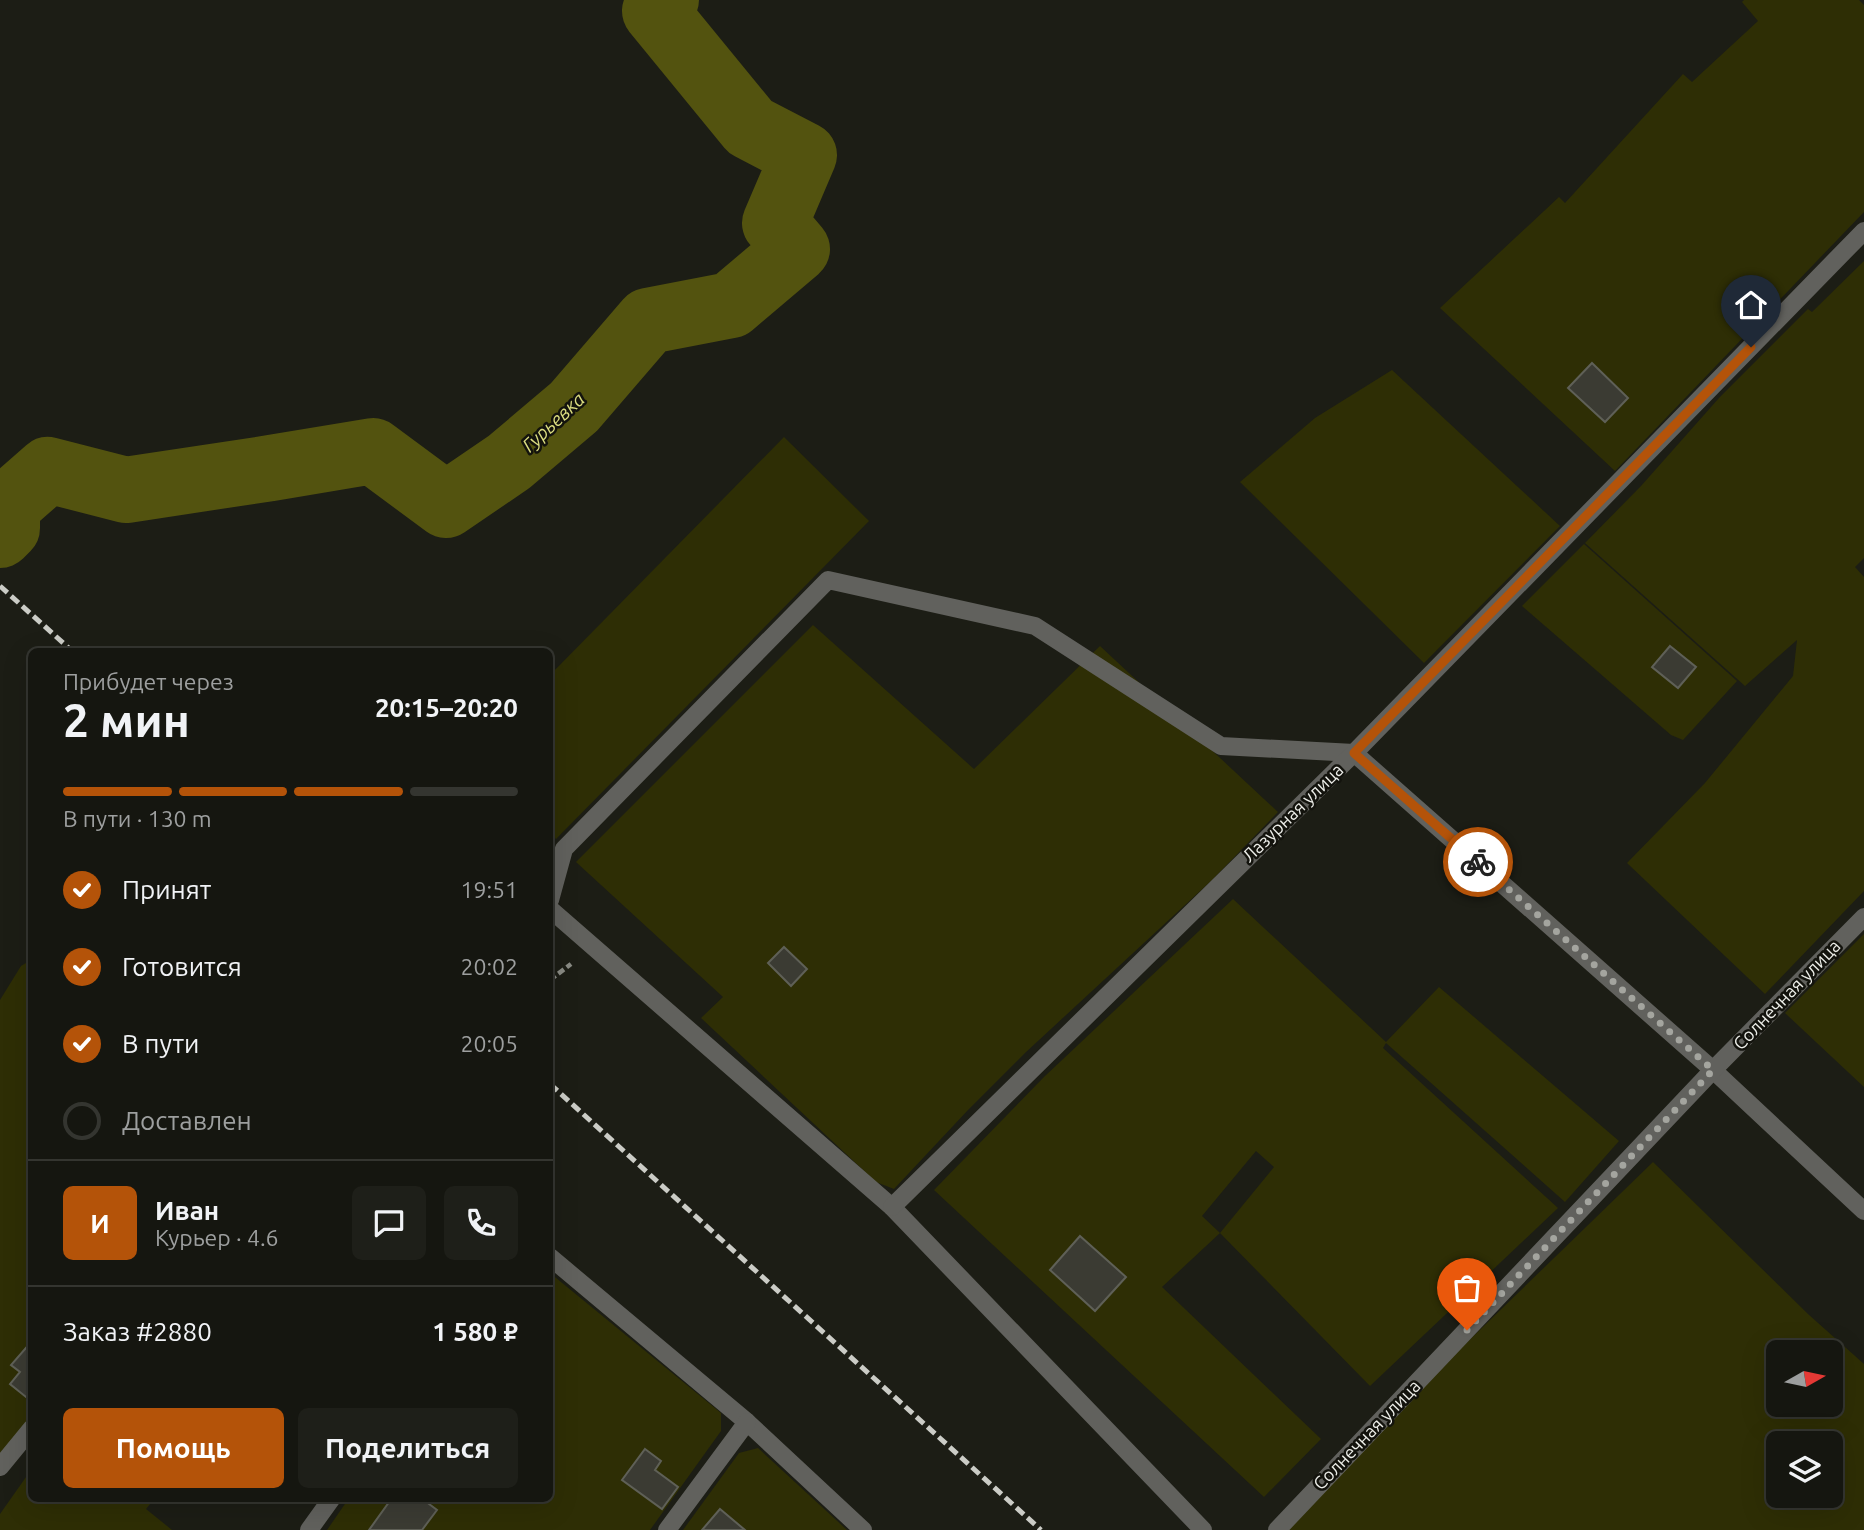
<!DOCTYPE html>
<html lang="ru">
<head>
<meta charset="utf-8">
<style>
  body { margin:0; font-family:Ubuntu,sans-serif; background:#1e1f19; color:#f1f3f6; height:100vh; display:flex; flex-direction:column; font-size:26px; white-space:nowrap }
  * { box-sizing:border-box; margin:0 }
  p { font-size:23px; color:#9d9f9f }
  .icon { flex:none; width:38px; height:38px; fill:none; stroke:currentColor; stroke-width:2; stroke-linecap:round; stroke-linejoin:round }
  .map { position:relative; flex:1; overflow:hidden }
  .sheet { position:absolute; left:28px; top:648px; width:525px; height:854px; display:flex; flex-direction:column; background:#151610; border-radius:10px; box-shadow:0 7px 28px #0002,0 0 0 2px #343530 }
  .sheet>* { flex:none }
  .needle { width:46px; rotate:81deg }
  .tools { position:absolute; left:1766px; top:1340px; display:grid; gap:14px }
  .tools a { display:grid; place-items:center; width:77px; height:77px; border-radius:10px; background:#151610; box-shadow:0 7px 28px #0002,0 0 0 2px #343530; font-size:35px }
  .pin { position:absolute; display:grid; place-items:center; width:60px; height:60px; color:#fff; margin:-72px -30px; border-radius:50% 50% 50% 0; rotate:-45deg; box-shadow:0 0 7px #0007 }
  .pin .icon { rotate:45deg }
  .courier { position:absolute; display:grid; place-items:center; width:70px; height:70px; margin:-35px; border:5px solid #b45309; border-radius:50%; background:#fff; color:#222; box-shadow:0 2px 9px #0007 }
  .headline em { font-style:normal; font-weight:700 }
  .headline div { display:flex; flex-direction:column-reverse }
  .headline { display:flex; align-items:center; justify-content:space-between; height:119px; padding:0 35px }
  h1 { font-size:46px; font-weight:700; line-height:52px }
  .bar { display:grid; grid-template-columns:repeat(4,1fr); gap:10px 7px; align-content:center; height:84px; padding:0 35px }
  .bar i { height:9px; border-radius:5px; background:#343530 }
  .bar .on { background:#b45309 }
  .bar p { grid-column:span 4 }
  .line { display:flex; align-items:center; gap:18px; padding:0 35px; border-top:2px solid #343530 }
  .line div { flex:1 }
  .round { display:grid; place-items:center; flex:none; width:74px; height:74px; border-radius:10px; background:#1e1f19 }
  ol { padding:0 35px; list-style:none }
  li { display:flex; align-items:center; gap:21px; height:77px }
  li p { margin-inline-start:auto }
  li .icon { padding:7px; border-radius:50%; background:#b45309; color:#fff; stroke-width:4 }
  li:last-child { color:#9d9f9f }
  li i { width:38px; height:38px; border:4px solid #343530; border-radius:50% }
  .cta { display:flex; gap:14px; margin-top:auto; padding:14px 35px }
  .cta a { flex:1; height:80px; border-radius:10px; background:#b45309; color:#fff; font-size:28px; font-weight:700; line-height:80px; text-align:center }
  .cta a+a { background:#1e1f19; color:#f1f3f6 }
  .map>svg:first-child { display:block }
  .green { fill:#2e2e05; fill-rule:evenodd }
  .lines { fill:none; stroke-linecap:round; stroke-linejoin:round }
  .river { stroke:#53530f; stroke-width:66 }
  .building { fill:#3b3b33; stroke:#5f6057; stroke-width:2 }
  .path { stroke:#898a83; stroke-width:4.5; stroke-dasharray:7 3.5; stroke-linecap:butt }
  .minor { stroke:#61615d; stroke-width:18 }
  .rail { stroke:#cbccc6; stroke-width:5; stroke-dasharray:10 5; stroke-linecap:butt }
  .done { stroke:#a4a59f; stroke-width:7; stroke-dasharray:0 12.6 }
  .route { stroke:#b45309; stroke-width:9 }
  .labels { text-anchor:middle; stroke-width:5; stroke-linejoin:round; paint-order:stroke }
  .street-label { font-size:18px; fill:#edeee9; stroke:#13130d }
  .water-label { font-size:19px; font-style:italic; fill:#dbdd80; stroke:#13130d }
</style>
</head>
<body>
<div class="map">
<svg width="1864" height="1530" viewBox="0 0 1864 1530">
  <rect width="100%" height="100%" fill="#1c1d15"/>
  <g class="green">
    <polygon points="1744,0 1859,0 1864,5 1864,212 1615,471 1440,308 1559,197 1565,203 1683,74 1692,82 1758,21 1742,2"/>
    <polygon points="1864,261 1864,558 1855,567 1864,577 1864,891 1765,994 1627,863 1705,783 1793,676 1797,640 1745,686 1585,543 1641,486 1719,398 1808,309 1812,312"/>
    <polygon points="1392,370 1560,526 1424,663 1240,482 1315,418"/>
    <polygon points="784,437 869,521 556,839 550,832 550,675"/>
    <polygon points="1584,544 1737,681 1683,740 1671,735 1522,606"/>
    <polygon points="813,625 974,769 1100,646 1278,812 1212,880 1025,1053 968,1110 894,1189 876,1182 701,1018 723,997 576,862"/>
    <path d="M 1233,899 L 1386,1042 L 1439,987 L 1619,1141 L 1565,1202 L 1386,1043 L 1383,1048 L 1558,1208 L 1370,1386 L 1220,1233 L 1162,1287 L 1321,1439 L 1264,1497 L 934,1190 L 1044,1077 ZM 1256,1151 L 1274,1167 L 1220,1233 L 1202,1216 Z"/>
    <polygon points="1864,934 1864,1087 1785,1013"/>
    <polygon points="31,960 31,1424 0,1466 0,1000 21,966"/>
    <path d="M 1653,1162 L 1808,1314 L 1864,1364 L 1864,1530 L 1279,1530 L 1454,1355 ZM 1778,1353 L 1830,1353 L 1830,1405 L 1778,1405 ZM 1778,1444 L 1830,1444 L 1830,1496 L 1778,1496 Z"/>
    <polygon points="550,1273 721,1413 721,1431 650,1530 327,1530 349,1498 550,1498"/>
    <polygon points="758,1448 847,1530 683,1530 739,1453"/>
    <polygon points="31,1470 32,1498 155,1498 146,1509 172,1530 0,1530 0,1514"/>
  </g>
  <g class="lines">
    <polyline class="river" points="0,535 7,528 7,506 48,470 126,490 271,468 373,451 446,505 509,462 574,407 648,321 731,305 797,249 775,223 804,155 750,127 655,11 666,0"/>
  </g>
  <g class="building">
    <polygon points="1592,363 1628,398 1605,422 1568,388"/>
    <polygon points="1670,646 1696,667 1678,688 1652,667"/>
    <polygon points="784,947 807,969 791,986 768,963"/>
    <polygon points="1080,1236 1126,1277 1095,1311 1050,1270"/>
    <polygon points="32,1341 32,1391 26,1397 10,1384 20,1372 11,1365"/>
    <polygon points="645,1449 661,1461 655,1470 678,1487 662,1509 622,1480"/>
    <polygon points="392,1498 421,1498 437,1510 422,1530 369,1530"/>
    <polygon points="720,1509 745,1530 702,1530"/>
  </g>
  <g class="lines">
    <polyline class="path" points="550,980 571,964"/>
    <g class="minor">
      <polyline points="550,900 564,849 828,580 1035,626 1221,746 1354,753 1713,1070 1864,1211"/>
      <polyline points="550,909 892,1207 1203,1530"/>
      <polyline points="892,1207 1354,753 1864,231"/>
      <polyline points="550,1257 747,1422 863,1530"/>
      <polyline points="0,1467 32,1428"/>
      <polyline points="309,1530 332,1498"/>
      <polyline points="667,1530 747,1422"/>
      <polyline points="1277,1530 1713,1070 1864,917"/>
    </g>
    <g class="rail">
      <polyline points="0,586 72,651"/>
      <polyline points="550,1084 1041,1530"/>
    </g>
  </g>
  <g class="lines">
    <polyline class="done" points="1467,1330 1713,1070 1478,862"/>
    <polyline class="route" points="1478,862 1354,753 1751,347"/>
  </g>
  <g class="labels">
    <g class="street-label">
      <text transform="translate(1293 813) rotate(-44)" y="6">Лазурная улица</text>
      <text transform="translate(1787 995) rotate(-46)" y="6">Солнечная улица</text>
      <text transform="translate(1367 1435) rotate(-46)" y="6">Солнечная улица</text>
    </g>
    <g class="water-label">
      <text transform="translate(553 422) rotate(-43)" y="7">Гурьевка</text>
    </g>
  </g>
</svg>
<div class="tools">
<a><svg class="needle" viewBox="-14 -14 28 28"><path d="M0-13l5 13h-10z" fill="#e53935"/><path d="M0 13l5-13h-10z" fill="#9d9f9f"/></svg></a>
<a><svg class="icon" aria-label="layers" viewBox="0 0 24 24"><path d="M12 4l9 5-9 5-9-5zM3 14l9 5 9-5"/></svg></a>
</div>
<div class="pin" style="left:1467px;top:1330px;background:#ea580c"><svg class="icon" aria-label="bag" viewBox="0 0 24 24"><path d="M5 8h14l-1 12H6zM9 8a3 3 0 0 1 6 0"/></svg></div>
<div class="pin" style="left:1751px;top:347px;background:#1f2937"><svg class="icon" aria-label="home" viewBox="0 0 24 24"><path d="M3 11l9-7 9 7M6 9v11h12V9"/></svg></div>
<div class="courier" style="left:1478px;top:862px"><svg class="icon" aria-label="bike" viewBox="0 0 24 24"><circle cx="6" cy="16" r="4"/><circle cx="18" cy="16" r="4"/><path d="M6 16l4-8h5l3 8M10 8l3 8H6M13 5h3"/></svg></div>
<section class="sheet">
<div class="headline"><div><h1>2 мин</h1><p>Прибудет через</p></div><em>20:15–20:20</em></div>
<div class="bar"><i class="on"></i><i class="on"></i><i class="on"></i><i></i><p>В пути · 130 m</p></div>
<ol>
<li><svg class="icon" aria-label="check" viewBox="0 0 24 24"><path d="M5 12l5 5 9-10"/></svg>Принят<p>19:51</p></li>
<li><svg class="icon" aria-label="check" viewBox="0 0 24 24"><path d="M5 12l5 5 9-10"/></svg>Готовится<p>20:02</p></li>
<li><svg class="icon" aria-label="check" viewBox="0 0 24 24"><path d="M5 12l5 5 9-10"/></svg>В пути<p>20:05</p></li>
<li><i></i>Доставлен</li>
</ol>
<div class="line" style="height:126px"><b class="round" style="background:#b45309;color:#fff">И</b><div><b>Иван</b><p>Курьер · 4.6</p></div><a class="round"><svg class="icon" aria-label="chat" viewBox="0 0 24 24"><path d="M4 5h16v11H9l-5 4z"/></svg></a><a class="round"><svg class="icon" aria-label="phone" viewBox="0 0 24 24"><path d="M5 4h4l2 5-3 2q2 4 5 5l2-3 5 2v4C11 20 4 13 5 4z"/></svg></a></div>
<div class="line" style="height:91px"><div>Заказ #2880</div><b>1 580 ₽</b></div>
<div class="cta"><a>Помощь</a><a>Поделиться</a></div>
</section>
</div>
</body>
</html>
